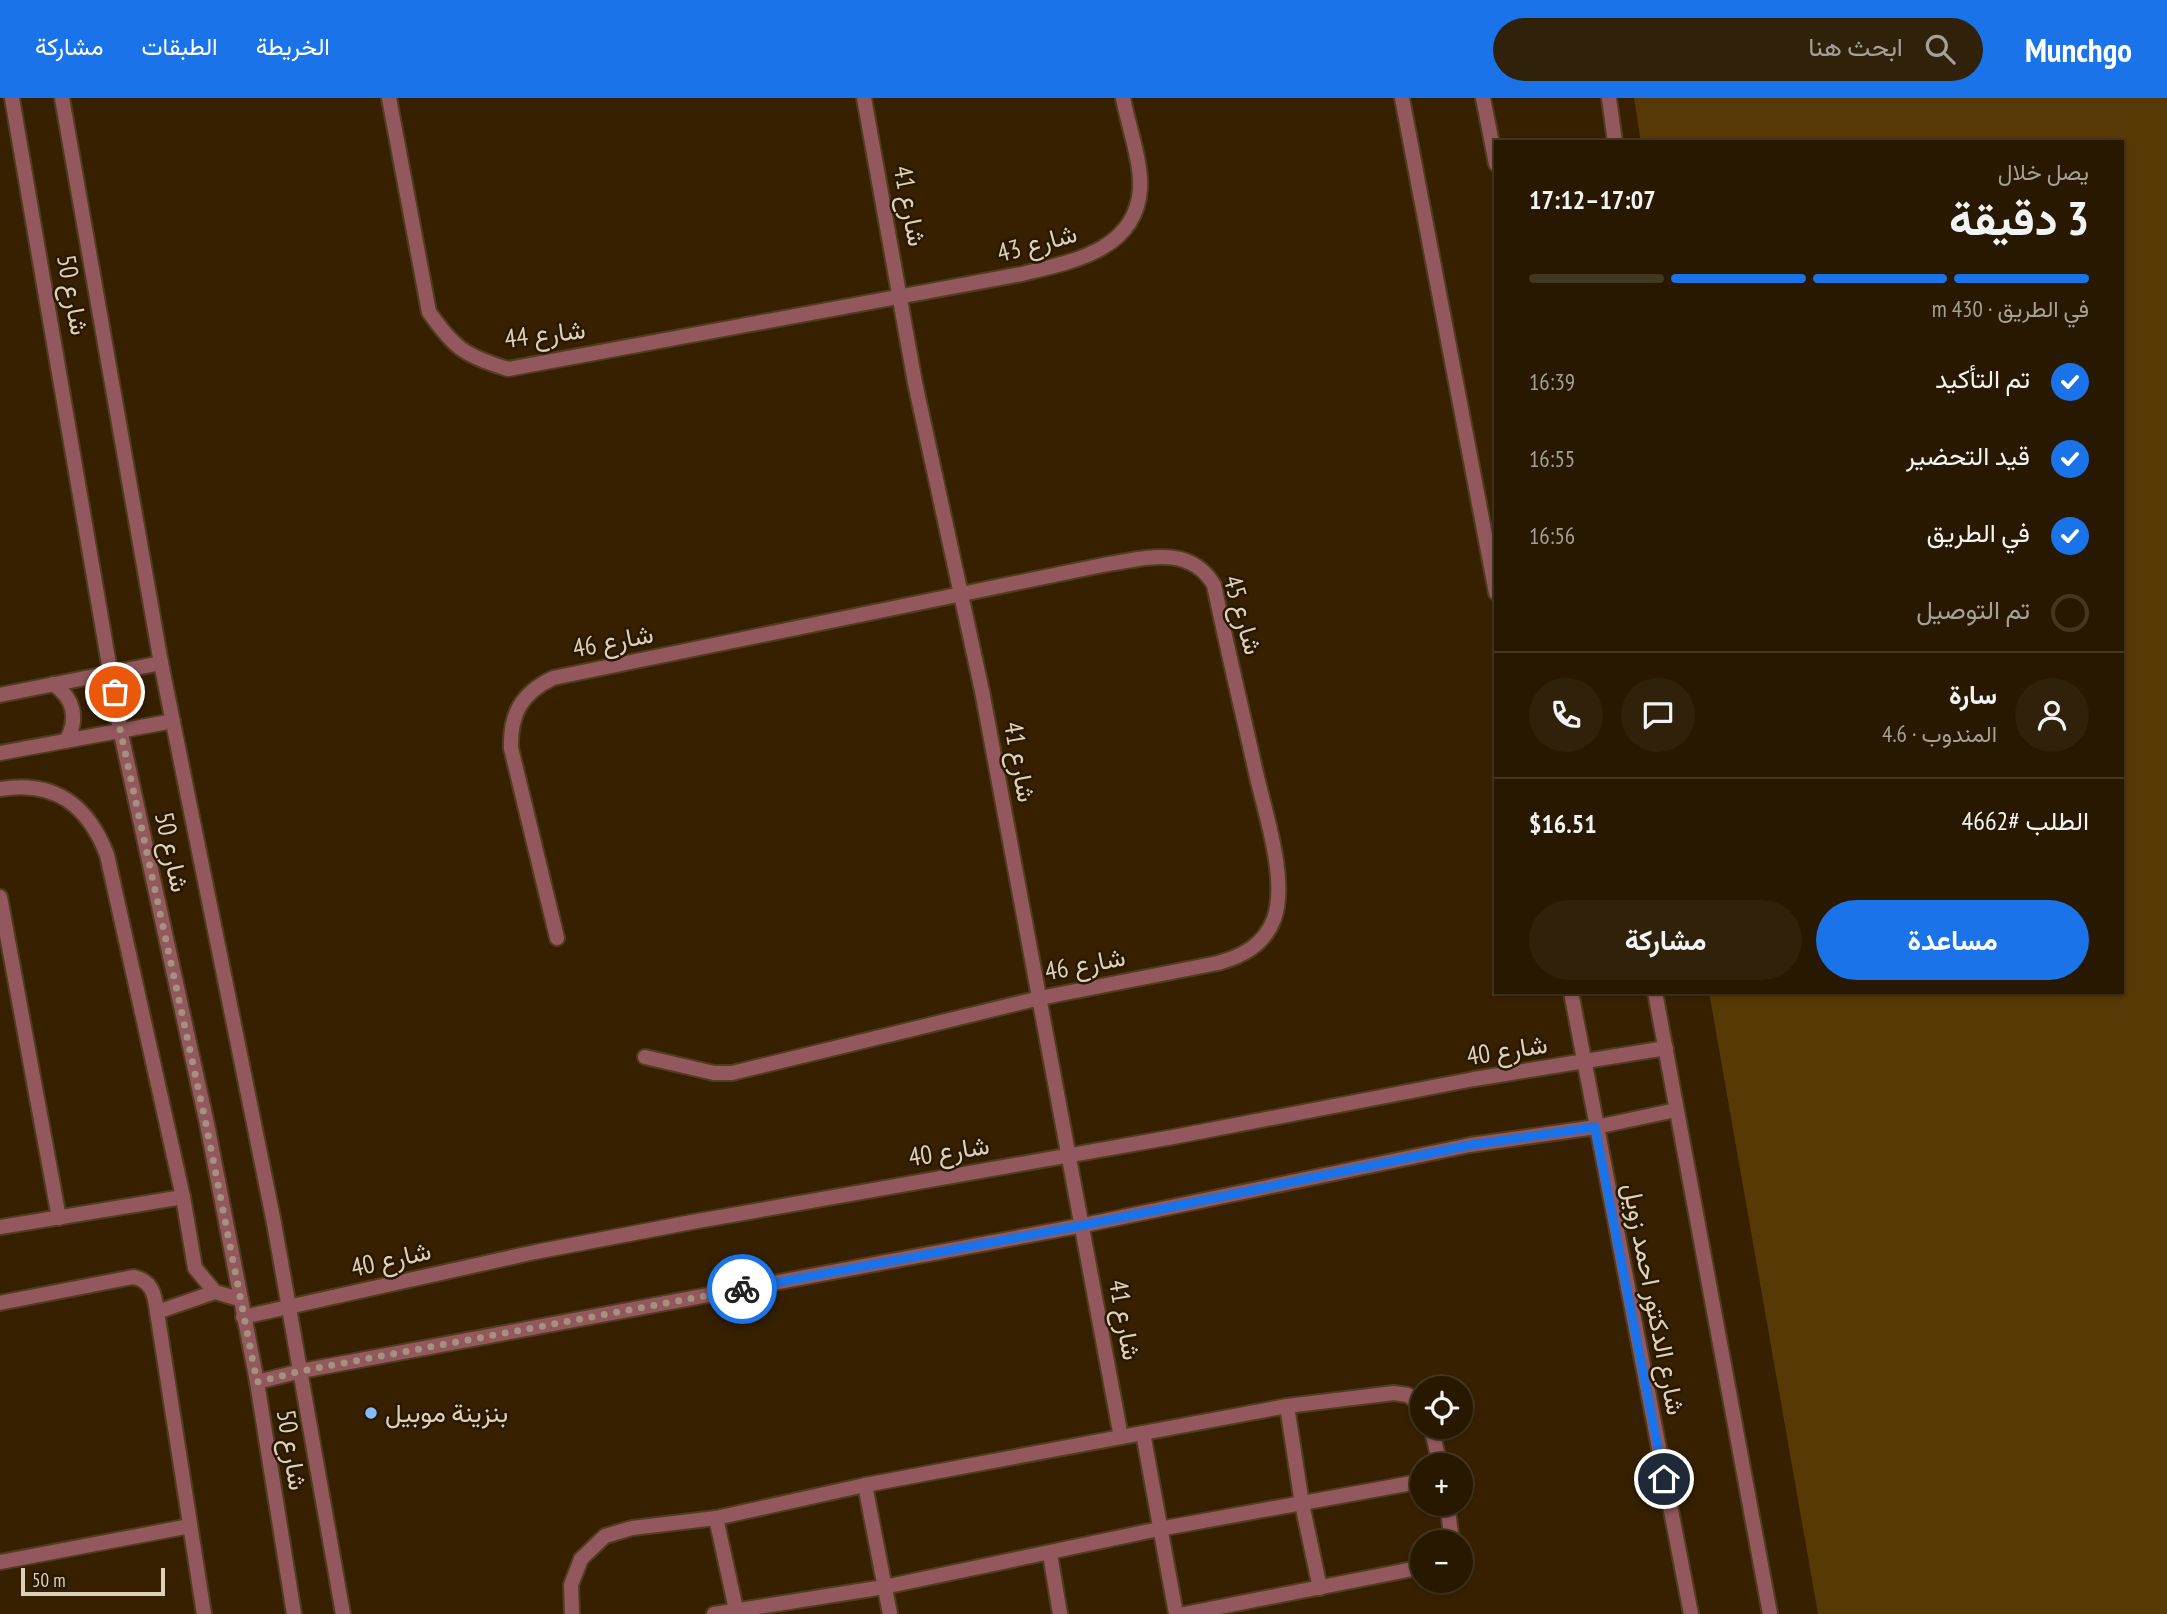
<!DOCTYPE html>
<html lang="ar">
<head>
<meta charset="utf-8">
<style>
  body { margin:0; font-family:"PT Sans Narrow",Vazirmatn,sans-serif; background:#30210a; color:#f1f3f6; direction:rtl; height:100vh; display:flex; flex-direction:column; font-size:26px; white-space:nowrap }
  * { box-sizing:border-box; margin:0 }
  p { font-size:23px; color:#a5a099 }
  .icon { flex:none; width:38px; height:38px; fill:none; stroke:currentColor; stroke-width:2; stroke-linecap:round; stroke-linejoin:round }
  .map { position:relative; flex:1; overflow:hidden; direction:ltr }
  .details { position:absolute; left:1494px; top:42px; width:630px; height:854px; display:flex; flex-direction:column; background:#281800; border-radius:0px; box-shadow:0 2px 5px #0004,0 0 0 2px #443722; direction:rtl }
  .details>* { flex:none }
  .buttons { position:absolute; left:1410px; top:1278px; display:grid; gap:14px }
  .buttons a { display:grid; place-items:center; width:63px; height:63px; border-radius:50%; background:#281800; box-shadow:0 2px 5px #0004,0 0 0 2px #443722; font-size:35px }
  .scale { position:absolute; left:21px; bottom:18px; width:144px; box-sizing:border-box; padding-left:7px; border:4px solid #dfd0be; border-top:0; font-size:19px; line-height:24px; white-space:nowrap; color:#dfd0be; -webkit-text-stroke:5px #291800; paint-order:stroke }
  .pin { position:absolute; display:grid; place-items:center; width:60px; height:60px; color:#fff; margin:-30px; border:4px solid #fff; border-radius:50%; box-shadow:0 2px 7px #0007 }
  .courier { position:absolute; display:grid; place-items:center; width:70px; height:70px; margin:-35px; border:5px solid #1a73e8; border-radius:50%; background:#fff; color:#222; box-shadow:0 2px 9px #0007 }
  .summary em { font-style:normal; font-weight:700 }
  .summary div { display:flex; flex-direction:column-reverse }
  .summary { display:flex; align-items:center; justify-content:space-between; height:119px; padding:0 35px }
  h1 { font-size:46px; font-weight:700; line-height:52px }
  .bar { display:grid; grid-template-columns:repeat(4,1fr); gap:10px 7px; align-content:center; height:84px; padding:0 35px }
  .bar i { height:9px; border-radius:5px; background:#443722 }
  .bar .current { background:#1a73e8 }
  .bar p { grid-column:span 4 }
  .line { display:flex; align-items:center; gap:18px; padding:0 35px; border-top:2px solid #443722 }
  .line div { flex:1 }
  .round { display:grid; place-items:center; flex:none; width:74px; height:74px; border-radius:37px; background:#30210a }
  ol { padding:0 35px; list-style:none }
  li { display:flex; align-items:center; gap:21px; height:77px }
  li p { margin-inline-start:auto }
  li .icon { padding:7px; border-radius:50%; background:#1a73e8; color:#fff; stroke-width:4 }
  li:last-child { color:#a5a099 }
  li i { width:38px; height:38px; border:4px solid #443722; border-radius:50% }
  .cta { display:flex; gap:14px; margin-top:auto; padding:14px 35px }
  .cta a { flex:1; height:80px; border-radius:42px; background:#1a73e8; color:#fff; font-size:28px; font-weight:700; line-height:80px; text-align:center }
  .cta a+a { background:#30210a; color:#f1f3f6 }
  header { display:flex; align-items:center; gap:42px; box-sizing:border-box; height:98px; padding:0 35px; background:#1a73e8; color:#fff }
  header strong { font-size:33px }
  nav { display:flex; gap:38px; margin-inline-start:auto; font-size:24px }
  .search { width:490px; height:63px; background:#30210a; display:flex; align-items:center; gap:18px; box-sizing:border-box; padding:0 24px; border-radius:38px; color:#a5a099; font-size:26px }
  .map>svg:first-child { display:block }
  .green { fill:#573905 }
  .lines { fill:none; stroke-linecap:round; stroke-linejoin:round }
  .minor-casing { stroke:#513c1e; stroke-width:18 }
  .tertiary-casing { stroke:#513c1e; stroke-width:18 }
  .minor { stroke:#92585e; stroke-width:14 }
  .tertiary { stroke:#92585e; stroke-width:14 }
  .done { stroke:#a4927c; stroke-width:7; stroke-dasharray:0 12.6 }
  .route { stroke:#1a73e8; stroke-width:9 }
  .poi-dot { fill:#86bbfb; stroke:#291800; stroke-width:2.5 }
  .labels { text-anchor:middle; stroke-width:5; stroke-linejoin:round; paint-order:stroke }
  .street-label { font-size:26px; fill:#dfd0be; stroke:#291800 }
  .poi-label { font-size:26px; fill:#dfd0be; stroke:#291800; text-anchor:start }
</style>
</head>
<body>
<header>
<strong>Munchgo</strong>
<div class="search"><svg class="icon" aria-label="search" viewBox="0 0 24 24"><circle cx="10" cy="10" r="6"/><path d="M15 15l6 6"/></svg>ابحث هنا</div>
<nav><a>الخريطة</a><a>الطبقات</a><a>مشاركة</a></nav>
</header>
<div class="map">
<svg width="2167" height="1516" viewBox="0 0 2167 1516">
  <rect width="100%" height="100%" fill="#362000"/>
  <polygon class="green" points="1634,0 2167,0 2167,1516 1818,1516 1709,894 2123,894 2123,44 1641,44"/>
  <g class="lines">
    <defs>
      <g id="minor">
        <path d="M 389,0 L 429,214 C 454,250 465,258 508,271 L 1022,176 C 1070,164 1136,153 1140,91 C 1142,66 1128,26 1123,0"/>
        <polyline points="864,0 915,285 982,593 1121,1339"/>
        <polyline points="1609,0 1615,44"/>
        <path d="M 53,586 C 74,600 79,621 66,643"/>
        <polyline points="0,597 161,565"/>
        <polyline points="0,655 173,623"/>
        <path d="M 0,691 C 55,682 88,707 107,757 L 183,1099 L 195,1170 L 215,1194 L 239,1201"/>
        <polyline points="0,799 59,1120"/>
        <path d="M 557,840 L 511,650 C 510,615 522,595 553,580 L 1103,467 C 1144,461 1189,445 1214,487 C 1227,550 1242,612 1256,675 C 1265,715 1288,782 1274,821 C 1264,847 1243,858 1218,865 L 1040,900 L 732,975 L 714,975 L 645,959"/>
        <polyline points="0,1129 183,1099"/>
        <path d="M 0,1205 L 133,1179 C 152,1182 155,1197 157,1214"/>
        <polyline points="243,1219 535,1154 692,1124 1173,1039 1474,981 1666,950"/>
        <polyline points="257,1284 301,1273 1084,1127 1470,1047 1596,1029 1676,1012"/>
        <polyline points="1287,1308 1302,1406 1320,1490"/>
        <polyline points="1431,1328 1440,1367"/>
        <polyline points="1143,1335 1176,1516"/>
        <polyline points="865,1387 890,1516"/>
        <polyline points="1447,1405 1452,1444"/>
        <polyline points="716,1420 737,1516"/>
        <polyline points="1050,1456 1060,1516"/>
        <polyline points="0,1464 190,1428"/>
        <polyline points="204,1516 157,1214 215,1194"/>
        <polyline points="572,1516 571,1487 581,1461 605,1438 632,1430 716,1420 865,1387 1287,1308 1394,1295 1408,1297 1423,1309"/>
        <polyline points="714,1516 884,1489 1159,1431 1423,1383"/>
        <polyline points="1184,1516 1423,1469"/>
      </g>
      <g id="tertiary">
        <polyline points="12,0 120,631 207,1026 257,1284 294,1516"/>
        <polyline points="62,0 161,565 274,1125 343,1516"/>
        <polyline points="1402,0 1496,495"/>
        <polyline points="1483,0 1496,66"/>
        <polyline points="1571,894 1691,1516"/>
        <polyline points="1655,894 1770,1516"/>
      </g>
    </defs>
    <use href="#minor" class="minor-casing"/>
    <use href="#tertiary" class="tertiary-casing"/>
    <use href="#minor" class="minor"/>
    <use href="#tertiary" class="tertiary"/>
  </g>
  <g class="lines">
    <polyline class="done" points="115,594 120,631 206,1026 257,1284 301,1273 742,1191"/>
    <polyline class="route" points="742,1191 1084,1127 1470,1047 1595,1029 1664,1381"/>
  </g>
  <circle class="poi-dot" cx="371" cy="1315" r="7"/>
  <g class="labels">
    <g class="street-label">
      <text transform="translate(910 108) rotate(79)" y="9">شارع 41</text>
      <text transform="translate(1037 145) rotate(-15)" y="9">شارع 43</text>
      <text transform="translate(73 197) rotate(80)" y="9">شارع 50</text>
      <text transform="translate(545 236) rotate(-7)" y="9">شارع 44</text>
      <text transform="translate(1243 517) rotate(74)" y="9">شارع 45</text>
      <text transform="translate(613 543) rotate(-11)" y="9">شارع 46</text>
      <text transform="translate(1020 664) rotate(80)" y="9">شارع 41</text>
      <text transform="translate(172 754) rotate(78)" y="9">شارع 50</text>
      <text transform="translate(1085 866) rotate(-11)" y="9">شارع 46</text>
      <text transform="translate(1507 952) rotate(-9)" y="9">شارع 40</text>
      <text transform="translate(949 1053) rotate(-9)" y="9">شارع 40</text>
      <text transform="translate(391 1161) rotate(-13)" y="9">شارع 40</text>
      <text transform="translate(1654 1201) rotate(79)" y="9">شارع الدكتور احمد زويل</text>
      <text transform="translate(1125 1222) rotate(80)" y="9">شارع 41</text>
      <text transform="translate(292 1352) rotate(81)" y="9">شارع 50</text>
    </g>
    <g class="poi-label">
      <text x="385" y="1324">بنزينة موبيل</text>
    </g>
  </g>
</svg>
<div class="buttons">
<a><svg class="icon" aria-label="locate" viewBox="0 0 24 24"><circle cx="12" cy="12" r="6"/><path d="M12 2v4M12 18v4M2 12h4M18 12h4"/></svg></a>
<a>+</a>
<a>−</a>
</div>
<div class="scale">50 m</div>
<div class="pin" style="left:115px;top:594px;background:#ea580c"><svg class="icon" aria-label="bag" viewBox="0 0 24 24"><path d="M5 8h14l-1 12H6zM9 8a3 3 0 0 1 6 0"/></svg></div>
<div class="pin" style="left:1664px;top:1381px;background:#1f2937"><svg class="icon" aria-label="home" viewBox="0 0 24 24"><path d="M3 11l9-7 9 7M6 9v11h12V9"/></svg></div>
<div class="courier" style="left:742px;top:1191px"><svg class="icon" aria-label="bike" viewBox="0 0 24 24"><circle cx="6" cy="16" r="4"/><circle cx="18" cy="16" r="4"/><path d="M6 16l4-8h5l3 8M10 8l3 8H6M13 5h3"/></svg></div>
<section class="details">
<div class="summary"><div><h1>3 دقيقة</h1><p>يصل خلال</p></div><em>17:07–17:12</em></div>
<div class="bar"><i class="current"></i><i class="current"></i><i class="current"></i><i></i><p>في الطريق · 430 m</p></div>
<ol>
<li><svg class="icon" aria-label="check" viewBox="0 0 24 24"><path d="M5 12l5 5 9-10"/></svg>تم التأكيد<p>16:39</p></li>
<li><svg class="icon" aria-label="check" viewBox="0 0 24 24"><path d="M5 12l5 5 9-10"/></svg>قيد التحضير<p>16:55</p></li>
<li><svg class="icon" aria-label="check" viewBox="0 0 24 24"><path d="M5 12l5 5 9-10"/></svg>في الطريق<p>16:56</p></li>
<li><i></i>تم التوصيل</li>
</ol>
<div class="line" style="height:126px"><a class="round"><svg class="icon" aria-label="person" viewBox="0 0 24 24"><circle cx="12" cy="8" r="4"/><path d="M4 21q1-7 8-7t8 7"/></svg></a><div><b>سارة</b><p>المندوب · 4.6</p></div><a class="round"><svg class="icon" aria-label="chat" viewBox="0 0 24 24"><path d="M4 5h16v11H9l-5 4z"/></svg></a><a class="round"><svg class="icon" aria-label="phone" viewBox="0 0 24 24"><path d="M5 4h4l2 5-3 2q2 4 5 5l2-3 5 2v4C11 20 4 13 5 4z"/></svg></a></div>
<div class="line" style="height:91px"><div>الطلب #4662</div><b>$16.51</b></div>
<div class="cta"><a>مساعدة</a><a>مشاركة</a></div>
</section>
</div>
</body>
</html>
